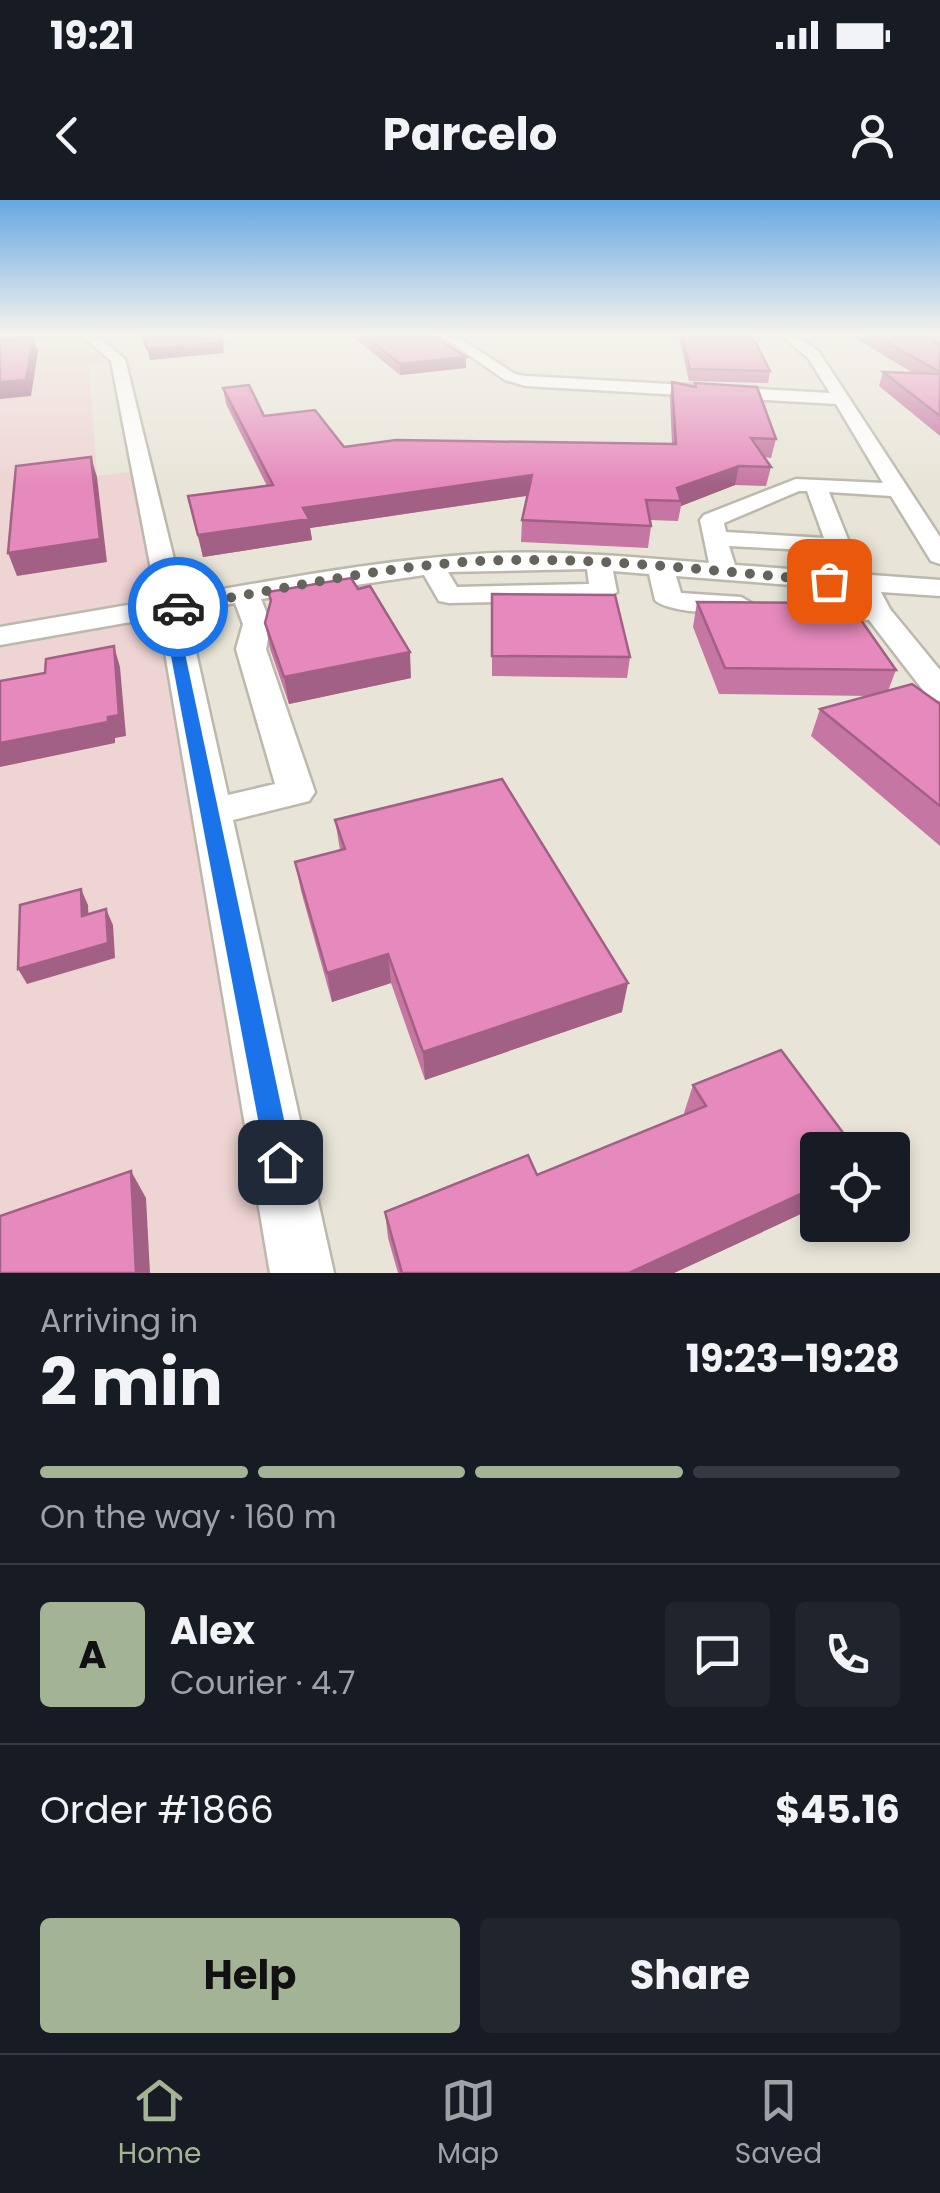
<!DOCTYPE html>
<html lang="en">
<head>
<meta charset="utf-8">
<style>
  body { margin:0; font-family:Poppins,sans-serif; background:#20242c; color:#f1f3f6; height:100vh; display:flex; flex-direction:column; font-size:38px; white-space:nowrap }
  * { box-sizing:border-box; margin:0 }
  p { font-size:32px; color:#9ea1a6 }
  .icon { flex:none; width:55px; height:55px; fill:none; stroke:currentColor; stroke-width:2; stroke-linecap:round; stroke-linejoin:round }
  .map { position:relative; height:1073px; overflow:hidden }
  .drawer { display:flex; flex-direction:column; background:#171b24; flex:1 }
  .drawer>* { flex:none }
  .tools { position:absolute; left:800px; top:932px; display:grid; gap:20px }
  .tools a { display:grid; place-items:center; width:110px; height:110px; border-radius:10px; background:#171b24; box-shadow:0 5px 15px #0003; font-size:50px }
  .pin { position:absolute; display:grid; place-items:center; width:85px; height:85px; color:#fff; margin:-42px; border-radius:20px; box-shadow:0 5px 15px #0006 }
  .courier { position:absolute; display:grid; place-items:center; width:100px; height:100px; margin:-50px; border:8px solid #1a73e8; border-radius:50%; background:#fff; color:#222; box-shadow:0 2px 12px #0007 }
  .headline em { font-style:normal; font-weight:700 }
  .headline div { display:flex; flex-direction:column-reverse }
  .headline { display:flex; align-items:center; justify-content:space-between; height:170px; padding:0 40px }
  h1 { font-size:65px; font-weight:700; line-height:75px }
  .bar { display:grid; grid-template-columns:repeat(4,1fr); gap:15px 10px; align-content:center; height:120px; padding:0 40px }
  .bar i { height:12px; border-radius:8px; background:#363941 }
  .bar .on { background:#a3b496 }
  .bar p { grid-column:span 4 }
  .line { display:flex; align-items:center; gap:25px; padding:0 40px; border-top:2px solid #363941 }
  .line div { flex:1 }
  .round { display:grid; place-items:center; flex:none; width:105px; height:105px; border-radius:10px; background:#20242c }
  .primary-button { display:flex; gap:20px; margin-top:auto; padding:20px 40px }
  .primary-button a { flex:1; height:115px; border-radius:10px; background:#a3b496; color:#111; font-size:40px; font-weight:700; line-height:115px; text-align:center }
  .primary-button a+a { background:#20242c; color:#f1f3f6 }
  .status { display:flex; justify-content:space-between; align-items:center; height:70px; padding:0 50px; background:#171b24; direction:ltr }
  .status svg { height:28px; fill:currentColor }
  header { display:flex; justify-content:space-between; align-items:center; height:130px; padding:0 40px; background:#171b24; font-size:45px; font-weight:700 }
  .tabs { display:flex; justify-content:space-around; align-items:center; height:140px; border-top:2px solid #363941; background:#171b24; font-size:28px; color:#9ea1a6 }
  .tabs a { display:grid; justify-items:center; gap:5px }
  .tabs .on { color:#a3b496 }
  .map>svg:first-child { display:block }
  .industrial { fill:#eed4d2 }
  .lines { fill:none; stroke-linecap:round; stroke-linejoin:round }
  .minor-casing { stroke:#bcb9ac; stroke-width:5 }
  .minor { fill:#fff; fill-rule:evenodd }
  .wall { fill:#c676a2 }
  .shaded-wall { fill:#a16084 }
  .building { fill:#e689bc; stroke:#a16084; stroke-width:2.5 }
  .route { fill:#1a73e8 }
  .done { stroke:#65645c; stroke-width:10; stroke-dasharray:0 18 }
</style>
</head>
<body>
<div class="status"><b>19:21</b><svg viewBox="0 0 49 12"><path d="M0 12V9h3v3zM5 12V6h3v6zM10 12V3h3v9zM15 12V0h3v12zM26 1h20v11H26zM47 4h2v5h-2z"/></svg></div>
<header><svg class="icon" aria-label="back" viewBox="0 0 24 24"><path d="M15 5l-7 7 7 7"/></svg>Parcelo<svg class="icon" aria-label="person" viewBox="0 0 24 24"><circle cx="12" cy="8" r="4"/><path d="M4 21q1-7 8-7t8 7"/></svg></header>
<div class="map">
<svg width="940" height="1073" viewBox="0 0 940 1073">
  <rect width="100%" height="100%" fill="#e8e5d8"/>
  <polygon class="industrial" points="0,135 88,135 118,159 89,165 97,276 145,270 302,1073 0,1073"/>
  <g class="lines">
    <defs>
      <path id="minor" d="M 82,135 L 96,135 L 125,159 L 183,396 C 276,380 370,362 464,355 C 545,348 627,357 709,363 L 700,320 L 704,315 L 796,279 L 883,283 L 836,204 L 526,186 L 505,180 L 440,135 L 455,135 L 515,174 L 526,176 L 830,193 L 808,158 L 781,135 L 796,135 L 819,152 L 940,337 L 940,364 L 931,361 L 891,296 L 829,292 L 851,347 L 848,352 L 729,346 L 735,365 L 940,380 L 940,396 L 881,392 L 890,409 L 940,470 L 940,501 L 929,498 L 869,420 L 808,416 L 794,408 L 808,400 L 859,402 L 857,390 L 676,376 L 681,393 L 741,397 L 755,405 C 744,418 666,413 655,400 L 649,374 L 613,371 L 617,392 L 603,400 L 449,403 L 439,401 L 424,375 L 261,399 L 271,424 L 266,449 L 315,592 L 309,601 L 233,620 L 334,1073 L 270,1073 L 159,417 L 0,445 L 0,427 L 157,400 L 111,161 ZM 799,291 L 807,291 L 824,338 L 726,332 L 724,323 ZM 587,369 L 589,384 L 457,387 L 448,372 ZM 235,403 L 243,424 L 236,449 L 275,584 L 228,595 L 187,412 Z"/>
    </defs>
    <use href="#minor" class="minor-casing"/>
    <use href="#minor" class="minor"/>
  </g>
  <g class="wall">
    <polygon points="351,135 432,135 466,157 466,168 400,175"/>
    <polygon points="678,135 744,135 770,171 768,183 689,181"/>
    <polygon points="850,135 940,135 940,236 879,186 883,172 913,173"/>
    <polygon points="672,182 695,187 695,183 776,239 771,258 764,257 771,267 766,286 735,285 681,306 678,321 650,320 651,326 648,348 521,342 522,320 527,296 310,328 312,340 203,357 188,296 267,286 226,204 223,188 264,216 344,247 672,244 670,198"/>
    <polygon points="268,392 411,478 289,504 270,449 265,423 270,403"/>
    <polygon points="492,394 630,457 627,478 492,476"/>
    <polygon points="697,402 896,470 888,491 940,504 940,646 811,536 820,509 869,496 719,494 693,427"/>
    <polygon points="335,620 622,812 425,880 391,783 332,802 301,691 295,662 340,650"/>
    <polygon points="693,885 818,950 818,1006 674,1073 398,1073 388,1038 385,1012 537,975 685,914 684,913"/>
  </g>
  <g class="shaded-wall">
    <polygon points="33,138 38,152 31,196 0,199 0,182"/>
    <polygon points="223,143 224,153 150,160 147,149"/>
    <polygon points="466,157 466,168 400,175 400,164"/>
    <polygon points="91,257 97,277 107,362 17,376 8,353"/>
    <polygon points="739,266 735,285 681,306 681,301 677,288"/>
    <polygon points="532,275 531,295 310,328 312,340 203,357 198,335 303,308"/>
    <polygon points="114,446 120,467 126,536 115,538 115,543 0,567 0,543"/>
    <polygon points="410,452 411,478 289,504 284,477"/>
    <polygon points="81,689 88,705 89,731 82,716"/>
    <polygon points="106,709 113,725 115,758 27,784 18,769"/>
    <polygon points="388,754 391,783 332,802 327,773"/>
    <polygon points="628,783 622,812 425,880 423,852"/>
    <polygon points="131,971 146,998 150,1073 136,1073"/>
    <polygon points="818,986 818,1006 674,1073 629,1073"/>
  </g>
  <g class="building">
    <polygon points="143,135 218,135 223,143 147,149"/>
    <polygon points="363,135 432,135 466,157 400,164"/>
    <polygon points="682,135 744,135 755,142 770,171 690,169"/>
    <polygon points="874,135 940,135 940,143 935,143 940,148 940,172"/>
    <polygon points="33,138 26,180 0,182 0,140"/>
    <polygon points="883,172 940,174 940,216"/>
    <polygon points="672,182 696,187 695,183 757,187 776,239 751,238 771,267 739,266 677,288 681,301 646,300 651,326 522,320 532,275 303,308 309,319 198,335 188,296 273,285 223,188 249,185 264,216 315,210 344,247 396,240 676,244"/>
    <polygon points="91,257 100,339 8,353 16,266"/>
    <polygon points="351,378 358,389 370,386 410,452 284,477 265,423 271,400 268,392"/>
    <polygon points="492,394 615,395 630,457 492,456"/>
    <polygon points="697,402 849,403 896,470 725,468"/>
    <polygon points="114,446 119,515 108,517 108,522 0,543 0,481 45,473 46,459"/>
    <polygon points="912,484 940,504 940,606 820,509"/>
    <polygon points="502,579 628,783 423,852 388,754 327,773 295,662 345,649 335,620"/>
    <polygon points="81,689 82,716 106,709 108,743 18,769 20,705"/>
    <polygon points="781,850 856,950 818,950 818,986 629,1073 402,1073 385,1012 528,955 537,975 706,906 693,885"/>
    <polygon points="131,971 136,1073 0,1073 0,1016"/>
  </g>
  <linearGradient id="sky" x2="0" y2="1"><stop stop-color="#66a8e2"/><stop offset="0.47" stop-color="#f5f3ed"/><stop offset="1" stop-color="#f5f3ed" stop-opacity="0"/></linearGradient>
  <rect width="940" height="285" fill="url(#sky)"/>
  <polygon class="route" points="178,403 185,407 176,411 293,962 289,972 280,975 270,972 266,962 162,408"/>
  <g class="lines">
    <path class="done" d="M 178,407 C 273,391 368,369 464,362 C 584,354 709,371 829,381"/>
  </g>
</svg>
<div class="tools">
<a><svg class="icon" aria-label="locate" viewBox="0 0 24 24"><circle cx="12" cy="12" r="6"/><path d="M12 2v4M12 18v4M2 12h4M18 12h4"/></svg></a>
</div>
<div class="pin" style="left:829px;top:381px;background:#ea580c"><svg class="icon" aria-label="bag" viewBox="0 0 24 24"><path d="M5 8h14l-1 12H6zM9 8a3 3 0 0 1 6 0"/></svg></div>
<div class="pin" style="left:280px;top:962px;background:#1f2937"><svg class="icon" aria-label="home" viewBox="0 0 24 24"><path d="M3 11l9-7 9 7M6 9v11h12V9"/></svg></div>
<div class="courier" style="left:178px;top:407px"><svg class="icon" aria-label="car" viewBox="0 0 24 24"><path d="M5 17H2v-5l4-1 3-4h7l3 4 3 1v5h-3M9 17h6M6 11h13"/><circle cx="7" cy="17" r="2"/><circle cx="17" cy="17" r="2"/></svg></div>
</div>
<section class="drawer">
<div class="headline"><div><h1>2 min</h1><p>Arriving in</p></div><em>19:23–19:28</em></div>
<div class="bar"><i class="on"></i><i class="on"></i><i class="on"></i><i></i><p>On the way · 160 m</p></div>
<div class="line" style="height:180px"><b class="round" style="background:#a3b496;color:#111">A</b><div><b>Alex</b><p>Courier · 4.7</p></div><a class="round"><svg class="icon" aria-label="chat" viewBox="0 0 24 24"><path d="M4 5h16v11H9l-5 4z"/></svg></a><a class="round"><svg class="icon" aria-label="phone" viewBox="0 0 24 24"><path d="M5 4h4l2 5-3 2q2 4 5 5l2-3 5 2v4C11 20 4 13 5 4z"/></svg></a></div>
<div class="line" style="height:130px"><div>Order #1866</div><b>$45.16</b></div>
<div class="primary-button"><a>Help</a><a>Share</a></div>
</section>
<nav class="tabs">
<a class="on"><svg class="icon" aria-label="home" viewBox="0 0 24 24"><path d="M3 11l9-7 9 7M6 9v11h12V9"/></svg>Home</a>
<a><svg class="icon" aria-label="map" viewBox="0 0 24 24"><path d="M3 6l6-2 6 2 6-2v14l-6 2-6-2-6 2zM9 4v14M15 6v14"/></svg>Map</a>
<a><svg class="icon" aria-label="saved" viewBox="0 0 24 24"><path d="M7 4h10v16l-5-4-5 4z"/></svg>Saved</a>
</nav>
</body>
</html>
